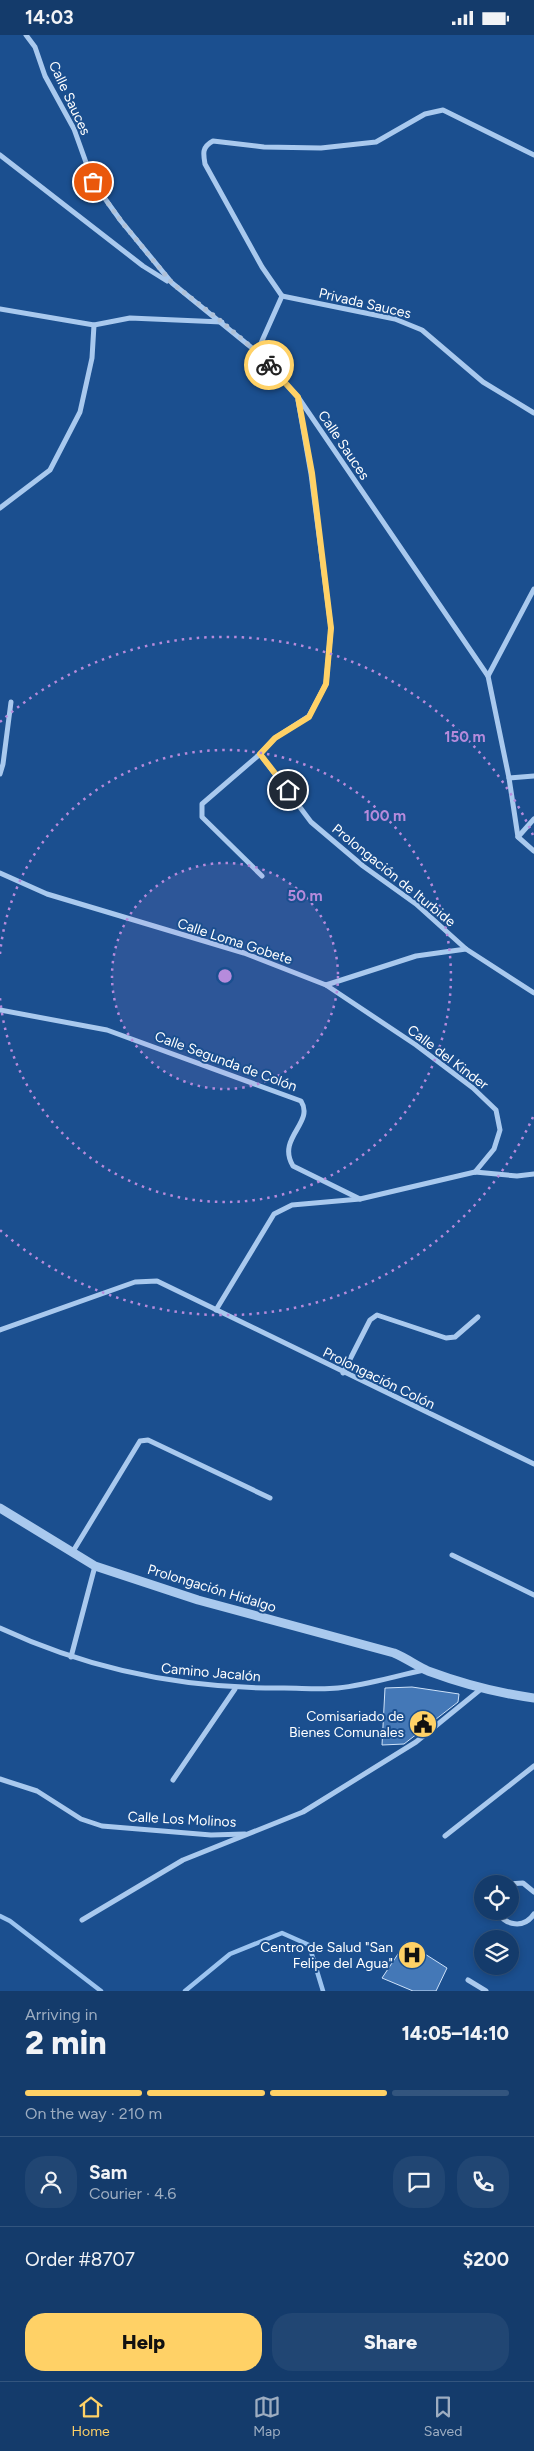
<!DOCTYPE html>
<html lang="en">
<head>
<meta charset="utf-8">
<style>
  body { margin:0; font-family:Figtree,sans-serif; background:#214673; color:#f1f3f6; height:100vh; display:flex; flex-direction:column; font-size:19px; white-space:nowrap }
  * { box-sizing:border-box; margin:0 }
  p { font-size:16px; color:#9dadc1 }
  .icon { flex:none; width:28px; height:28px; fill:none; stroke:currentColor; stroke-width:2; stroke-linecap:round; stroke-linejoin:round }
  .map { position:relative; height:1956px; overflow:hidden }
  .side { display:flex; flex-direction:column; background:#143b6b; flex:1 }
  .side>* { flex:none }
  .controls { position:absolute; left:474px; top:1840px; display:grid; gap:10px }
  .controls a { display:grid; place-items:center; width:45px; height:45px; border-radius:50%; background:#143b6b; box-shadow:0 2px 8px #0003,0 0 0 1px #33557e; font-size:25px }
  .pin { position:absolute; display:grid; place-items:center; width:42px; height:42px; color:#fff; margin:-21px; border:2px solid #fff; border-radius:50%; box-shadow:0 1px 5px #0007 }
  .courier { position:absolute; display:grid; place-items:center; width:50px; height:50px; margin:-25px; border:4px solid #ffd166; border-radius:50%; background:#fff; color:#222; box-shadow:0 1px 6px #0007 }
  .head em { font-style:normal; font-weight:800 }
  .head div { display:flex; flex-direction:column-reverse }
  .head { display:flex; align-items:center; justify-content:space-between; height:85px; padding:0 25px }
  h1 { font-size:32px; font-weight:800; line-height:38px }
  .bar { display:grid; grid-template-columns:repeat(4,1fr); gap:8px 5px; align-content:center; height:60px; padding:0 25px }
  .bar i { height:6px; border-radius:4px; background:#33557e }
  .bar .current { background:#ffd166 }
  .bar p { grid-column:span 4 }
  .line { display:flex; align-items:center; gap:12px; padding:0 25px; border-top:1px solid #33557e }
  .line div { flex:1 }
  .round { display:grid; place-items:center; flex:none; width:52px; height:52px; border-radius:20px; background:#214673 }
  .cta { display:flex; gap:10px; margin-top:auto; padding:10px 25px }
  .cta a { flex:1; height:58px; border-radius:20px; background:#ffd166; color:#111; font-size:20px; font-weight:800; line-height:58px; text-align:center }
  .cta a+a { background:#214673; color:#f1f3f6 }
  .status { display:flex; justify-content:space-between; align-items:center; height:35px; padding:0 25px; background:#143b6b; direction:ltr }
  .status svg { height:14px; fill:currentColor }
  .tabs { display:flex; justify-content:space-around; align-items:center; height:70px; border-top:1px solid #33557e; background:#143b6b; font-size:14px; color:#9dadc1 }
  .tabs a { display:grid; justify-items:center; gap:2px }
  .tabs .current { color:#ffd166 }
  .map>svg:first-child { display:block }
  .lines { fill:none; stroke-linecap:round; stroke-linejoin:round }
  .stream { stroke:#9cc4f0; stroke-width:4.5 }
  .building { fill:#4478b7; stroke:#cfe3fa }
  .minor { stroke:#a9c9ee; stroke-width:5 }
  .tertiary { stroke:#a9c9ee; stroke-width:9 }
  .done { stroke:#afc1d8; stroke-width:5; stroke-dasharray:0 9 }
  .route { stroke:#ffd166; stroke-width:6 }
  .ring { fill:none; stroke:#b68bdc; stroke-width:2.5; stroke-dasharray:2.5 5 }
  .labels { text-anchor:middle; stroke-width:4; stroke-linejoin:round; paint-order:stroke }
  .street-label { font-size:14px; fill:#fff; stroke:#1b4f8f }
  .poi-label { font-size:14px; fill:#fff; stroke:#1b4f8f; text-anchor:end }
  .centre { fill:#b68bdc; stroke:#1b4f8f; stroke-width:2.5 }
  .ring-label { font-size:15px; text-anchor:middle; font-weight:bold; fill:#b68bdc; stroke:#1b4f8f; stroke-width:4; stroke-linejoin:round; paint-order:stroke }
</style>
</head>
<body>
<div class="status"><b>14:03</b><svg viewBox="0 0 49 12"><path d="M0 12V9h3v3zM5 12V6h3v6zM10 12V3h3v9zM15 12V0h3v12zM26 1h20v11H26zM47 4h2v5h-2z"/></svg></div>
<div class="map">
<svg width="534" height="1956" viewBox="0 0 534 1956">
  <rect width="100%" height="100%" fill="#1b4f8f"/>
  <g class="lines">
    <g class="stream">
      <polyline points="0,1881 10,1886 101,1956"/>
      <polyline points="185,1956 230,1919 282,1898 309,1910 323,1956"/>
    </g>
  </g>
  <g class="building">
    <polygon points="412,1652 459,1659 458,1667 404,1709 382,1710 385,1653"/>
    <polygon points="406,1907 447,1933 436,1956 413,1956 382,1943"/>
  </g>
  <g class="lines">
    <g class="minor">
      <polyline points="26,0 35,12 45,41 74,94 93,147 121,186 172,248 257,317 298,362 488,641 509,743 518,802 534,816"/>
      <polyline points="0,120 143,231 167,246"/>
      <path d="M 282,261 L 262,232 L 205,129 C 203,118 202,112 213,106 L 264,112 L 321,113 L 376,107 L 425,79 L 443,75 L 534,120"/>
      <polyline points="282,261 395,284 422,295 483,347 534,378"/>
      <polyline points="0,274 94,290 130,283 222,287"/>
      <polyline points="257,317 282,261"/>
      <polyline points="0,473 50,435 80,377 92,323 94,290"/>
      <polyline points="488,641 534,554"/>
      <polyline points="260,719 311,787 363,831 416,869 466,914 534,958"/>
      <polyline points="0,739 3,729 11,667"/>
      <polyline points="509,743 534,741"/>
      <polyline points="518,802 534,784"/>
      <polyline points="0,838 47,859 244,918 326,950 416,921 466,914"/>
      <polyline points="262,841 202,782 202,769 260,719 275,703 309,681 326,649 331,593 311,439 298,365"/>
      <polyline points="326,950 416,1010 473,1053 496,1075 500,1095 494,1114 475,1137"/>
      <path d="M 0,975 L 107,995 L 301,1066 C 315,1088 276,1103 293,1131 L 360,1164"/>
      <polyline points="216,1275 274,1179 292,1170 360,1164 475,1137 517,1141 534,1139"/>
      <polyline points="0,1295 135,1247 157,1246 534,1429"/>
      <polyline points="343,1338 370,1285 377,1280 446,1303 455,1302 478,1282"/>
      <polyline points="72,1518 140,1406 148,1405 270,1463"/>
      <polyline points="452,1520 534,1560"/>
      <path d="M 0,1593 C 90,1635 185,1654 284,1653 C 302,1653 320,1655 338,1653 C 367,1650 395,1641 424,1635"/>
      <polyline points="71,1622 95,1531"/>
      <polyline points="0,1744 37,1756 81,1784 102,1791 211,1800 245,1799"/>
      <polyline points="173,1745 235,1654"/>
      <polyline points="445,1801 534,1731"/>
      <polyline points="508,1849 523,1848 534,1857"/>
      <path d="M 497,1876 C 505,1891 524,1894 534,1879"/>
      <polyline points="82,1885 183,1825 303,1777 416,1707 481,1654"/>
      <polyline points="468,1945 486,1956"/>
    </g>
    <path class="tertiary" d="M 0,1473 L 95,1531 L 198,1565 L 394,1618 C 406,1623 417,1631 428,1636 C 463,1649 497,1658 534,1663"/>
  </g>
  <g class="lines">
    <polyline class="done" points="93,147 121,186 172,248 222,287 257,317 269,330"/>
    <polyline class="route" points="269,330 298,362 312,438 331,593 326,649 309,682 275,703 260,719 288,755"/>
  </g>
  <circle cx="225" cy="941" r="113" fill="#b68bdc" fill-opacity=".12"/>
  <g class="ring">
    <circle cx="225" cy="941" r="113"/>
    <path d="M0 919A226 226 0 1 1 0 963"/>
    <path d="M533 1082A339 339 0 0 1 0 1195M0 687A339 339 0 0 1 533 800"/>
  </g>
  <defs>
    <symbol id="civic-disc" viewBox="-11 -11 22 22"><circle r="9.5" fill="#ffd166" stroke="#1b4f8f"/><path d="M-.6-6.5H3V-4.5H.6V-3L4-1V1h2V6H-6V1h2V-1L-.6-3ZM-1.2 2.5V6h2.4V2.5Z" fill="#111"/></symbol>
    <symbol id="hospital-disc" viewBox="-11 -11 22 22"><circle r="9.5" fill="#ffd166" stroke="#1b4f8f"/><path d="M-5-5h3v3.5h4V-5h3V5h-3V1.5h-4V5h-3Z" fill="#111"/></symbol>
  </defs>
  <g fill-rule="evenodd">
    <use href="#civic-disc" x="407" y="1673" width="32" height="32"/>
    <use href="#hospital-disc" x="396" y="1904" width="32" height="32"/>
  </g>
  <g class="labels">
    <g class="street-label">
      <text transform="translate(70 63) rotate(65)" y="5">Calle Sauces</text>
      <text transform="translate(365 268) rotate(13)" y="5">Privada Sauces</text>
      <text transform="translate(344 410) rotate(56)" y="5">Calle Sauces</text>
      <text transform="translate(394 840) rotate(39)" y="5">Prolongación de Iturbide</text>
      <text transform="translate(235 906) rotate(18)" y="5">Calle Loma Gobete</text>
      <text transform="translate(448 1022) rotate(37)" y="5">Calle del Kinder</text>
      <text transform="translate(226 1026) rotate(20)" y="5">Calle Segunda de Colón</text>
      <text transform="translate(379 1343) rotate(26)" y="5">Prolongación Colón</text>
      <text transform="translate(212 1553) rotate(17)" y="5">Prolongación Hidalgo</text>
      <text transform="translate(211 1637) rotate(5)" y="5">Camino Jacalón</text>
      <text transform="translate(182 1784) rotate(3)" y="5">Calle Los Molinos</text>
    </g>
    <g class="poi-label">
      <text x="404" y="1686">Comisariado de<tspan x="404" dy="16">Bienes Comunales</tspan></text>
      <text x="393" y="1917">Centro de Salud "San<tspan x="393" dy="16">Felipe del Agua"</tspan></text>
    </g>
  </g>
  <circle cx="225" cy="941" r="8" class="centre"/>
  <g class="ring-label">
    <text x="465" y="707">150 m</text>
    <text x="385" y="786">100 m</text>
    <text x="305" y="866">50 m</text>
  </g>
</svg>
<div class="controls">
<a><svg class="icon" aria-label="locate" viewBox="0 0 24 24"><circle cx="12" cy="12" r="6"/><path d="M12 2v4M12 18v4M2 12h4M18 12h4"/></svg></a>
<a><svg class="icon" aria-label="layers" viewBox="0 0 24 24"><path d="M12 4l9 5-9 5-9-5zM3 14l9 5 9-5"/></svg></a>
</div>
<div class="pin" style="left:93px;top:147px;background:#ea580c"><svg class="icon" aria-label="bag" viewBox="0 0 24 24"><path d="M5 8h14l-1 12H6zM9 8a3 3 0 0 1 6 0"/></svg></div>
<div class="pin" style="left:288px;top:755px;background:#1f2937"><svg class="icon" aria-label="home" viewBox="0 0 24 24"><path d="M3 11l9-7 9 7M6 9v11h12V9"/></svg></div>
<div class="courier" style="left:269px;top:330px"><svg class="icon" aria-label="bike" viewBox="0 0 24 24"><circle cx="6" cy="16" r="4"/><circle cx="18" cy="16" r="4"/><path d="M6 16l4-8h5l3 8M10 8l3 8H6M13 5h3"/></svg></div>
</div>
<section class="side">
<div class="head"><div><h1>2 min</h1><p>Arriving in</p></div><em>14:05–14:10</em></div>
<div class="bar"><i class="current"></i><i class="current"></i><i class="current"></i><i></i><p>On the way · 210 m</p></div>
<div class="line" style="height:90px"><a class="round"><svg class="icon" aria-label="person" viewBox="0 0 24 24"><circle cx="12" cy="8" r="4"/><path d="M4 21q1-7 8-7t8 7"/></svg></a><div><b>Sam</b><p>Courier · 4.6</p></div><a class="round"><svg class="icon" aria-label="chat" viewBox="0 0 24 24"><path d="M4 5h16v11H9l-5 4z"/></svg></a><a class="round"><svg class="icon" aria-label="phone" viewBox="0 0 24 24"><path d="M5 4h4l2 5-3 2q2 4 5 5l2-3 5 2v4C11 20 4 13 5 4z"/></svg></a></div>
<div class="line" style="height:65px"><div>Order #8707</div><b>$200</b></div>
<div class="cta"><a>Help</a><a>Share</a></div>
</section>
<nav class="tabs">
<a class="current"><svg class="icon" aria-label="home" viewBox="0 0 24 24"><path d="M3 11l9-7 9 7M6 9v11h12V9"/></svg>Home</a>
<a><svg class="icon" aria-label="map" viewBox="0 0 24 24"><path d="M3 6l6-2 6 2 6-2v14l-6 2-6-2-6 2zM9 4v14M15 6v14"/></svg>Map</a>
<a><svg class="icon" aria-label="saved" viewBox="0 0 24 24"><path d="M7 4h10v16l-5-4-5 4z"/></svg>Saved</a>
</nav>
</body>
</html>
